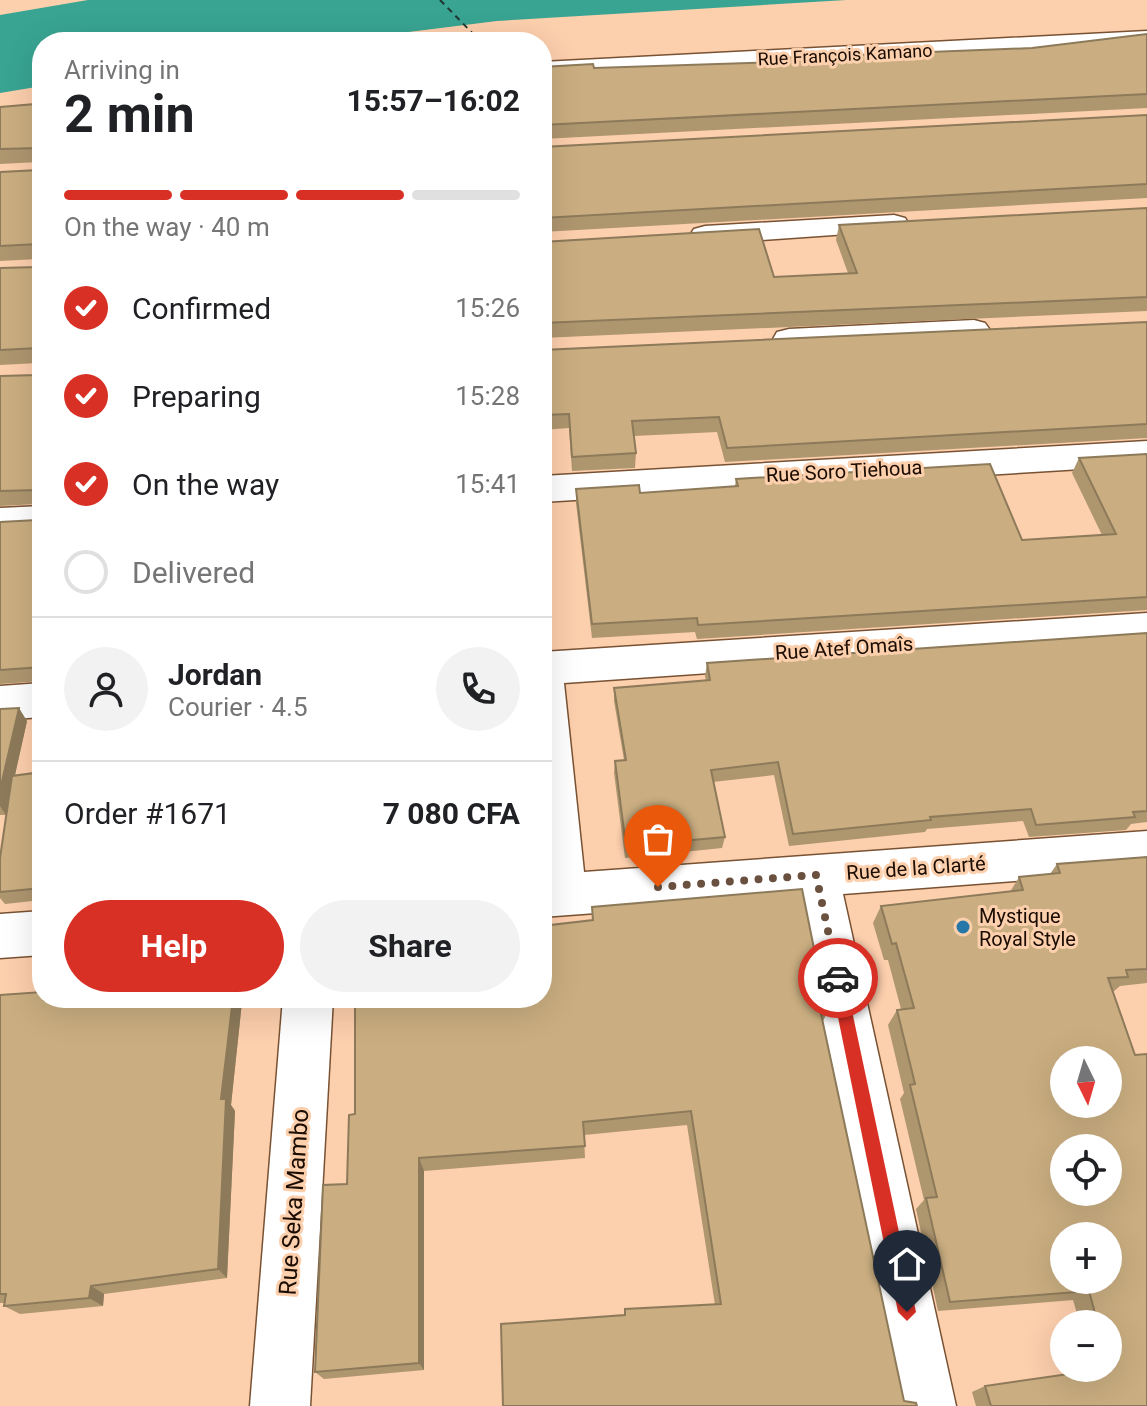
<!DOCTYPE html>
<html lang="en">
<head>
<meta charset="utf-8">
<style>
  body { margin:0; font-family:Roboto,sans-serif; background:#f2f2f2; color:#202124; height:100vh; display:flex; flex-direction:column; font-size:30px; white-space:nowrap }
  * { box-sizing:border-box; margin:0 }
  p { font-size:26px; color:#757577 }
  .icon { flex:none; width:44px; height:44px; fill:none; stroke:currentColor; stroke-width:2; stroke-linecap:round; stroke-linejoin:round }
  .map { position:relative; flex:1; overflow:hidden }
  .drawer { position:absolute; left:32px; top:32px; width:520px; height:976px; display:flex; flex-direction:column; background:#fff; border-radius:32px; box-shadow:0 8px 32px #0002 }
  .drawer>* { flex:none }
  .needle { width:52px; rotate:175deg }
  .tools { position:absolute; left:1050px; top:1046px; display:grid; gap:16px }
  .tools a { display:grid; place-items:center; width:72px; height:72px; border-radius:50%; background:#fff; box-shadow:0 8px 32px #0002; font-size:40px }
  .pin { position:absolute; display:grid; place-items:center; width:68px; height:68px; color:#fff; margin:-82px -34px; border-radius:50% 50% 50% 0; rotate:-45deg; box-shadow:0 0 8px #0007 }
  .pin .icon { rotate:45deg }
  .courier { position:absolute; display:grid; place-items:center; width:80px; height:80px; margin:-40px; border:6px solid #d93025; border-radius:50%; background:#fff; color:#222; box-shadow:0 2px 10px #0007 }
  .headline em { font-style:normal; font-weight:700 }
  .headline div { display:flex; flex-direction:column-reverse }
  .headline { display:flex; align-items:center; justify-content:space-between; height:136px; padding:0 32px }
  h1 { font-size:52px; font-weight:700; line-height:60px }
  .bar { display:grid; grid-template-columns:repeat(4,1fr); gap:12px 8px; align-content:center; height:96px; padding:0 32px }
  .bar i { height:10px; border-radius:6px; background:#e0e0e0 }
  .bar .selected { background:#d93025 }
  .bar p { grid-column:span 4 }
  .line { display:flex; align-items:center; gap:20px; padding:0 32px; border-top:2px solid #e0e0e0 }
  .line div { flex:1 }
  .round { display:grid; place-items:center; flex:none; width:84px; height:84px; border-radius:42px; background:#f2f2f2 }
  ol { padding:0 32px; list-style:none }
  li { display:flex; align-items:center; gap:24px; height:88px }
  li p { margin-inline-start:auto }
  li .icon { padding:8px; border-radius:50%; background:#d93025; color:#fff; stroke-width:4 }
  li:last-child { color:#757577 }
  li i { width:44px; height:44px; border:4px solid #e0e0e0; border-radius:50% }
  .button { display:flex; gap:16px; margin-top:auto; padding:16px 32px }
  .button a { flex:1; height:92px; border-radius:48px; background:#d93025; color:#fff; font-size:32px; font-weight:700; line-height:92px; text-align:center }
  .button a+a { background:#f2f2f2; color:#202124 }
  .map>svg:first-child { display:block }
  .water { fill:#39a492 }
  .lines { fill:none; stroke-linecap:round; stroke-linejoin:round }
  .ferry { stroke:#1e3631; stroke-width:2; stroke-dasharray:6 5; stroke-linecap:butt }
  .street-casing { stroke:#785233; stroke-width:3 }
  .street { fill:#fff; fill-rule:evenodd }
  .wall { fill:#ae966f }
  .shaded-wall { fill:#8d7a5a }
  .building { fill:#caae81; stroke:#8d7a5a; stroke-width:2; fill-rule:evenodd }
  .route { fill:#d93025 }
  .done { stroke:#6a503e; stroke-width:8; stroke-dasharray:0 14.4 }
  .poi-dot { fill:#2578a8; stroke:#fccfad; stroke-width:3 }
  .labels { text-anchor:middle; stroke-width:6; stroke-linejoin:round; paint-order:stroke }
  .far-street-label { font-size:18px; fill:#1b0c02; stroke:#fccfad }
  .street-label { font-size:20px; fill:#1b0c02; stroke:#fccfad }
  .poi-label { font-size:20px; fill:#1b0c02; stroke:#fccfad; text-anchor:start }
  .near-street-label { font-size:24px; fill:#1b0c02; stroke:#fccfad }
</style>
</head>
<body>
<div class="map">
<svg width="1147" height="1406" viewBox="0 0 1147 1406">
  <rect width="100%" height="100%" fill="#fccfad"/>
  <polygon class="water" points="88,0 846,0 497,21 328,42 42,42 42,86 0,93 0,15"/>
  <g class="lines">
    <polyline class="ferry" points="440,0 481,42"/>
    <defs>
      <g id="street">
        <polygon points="1147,31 1147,47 542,78 542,62"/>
        <polygon points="894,215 905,218 909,224 905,230 705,244 694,241 690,235 694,229 705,226"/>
        <polygon points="974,320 985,323 990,330 985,337 789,349 777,346 773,339 777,332 789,329"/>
        <polygon points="1147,441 1147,465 542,502 542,476"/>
        <polygon points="42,506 42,532 0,534 0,508"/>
        <polygon points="1147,613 1147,643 564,683 584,872 1147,831 1147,871 843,894 956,1406 896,1406 797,898 542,917 542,652"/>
        <polygon points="42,683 42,717 0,720 0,686"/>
        <polygon points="42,911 42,955 0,958 0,914"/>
        <polygon points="283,998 333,998 310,1406 250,1406"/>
      </g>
    </defs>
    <use href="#street" class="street-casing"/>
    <use href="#street" class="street"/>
  </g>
  <g class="wall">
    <polygon points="1147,34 1147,108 542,139 542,67 594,68 779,62 780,58 1032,48"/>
    <polygon points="42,97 42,681 0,684 0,522 37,520 37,504 0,506 0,376 38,375 38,363 0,365 0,268 38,267 38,259 0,261 0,172 39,170 39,162 0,164 0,107 35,104"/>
    <polygon points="1147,115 1147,198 542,232 542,147"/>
    <polygon points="1147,208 1147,311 542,338 542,242 774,277 848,273 836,240 839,225"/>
    <polygon points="1147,322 1147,438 725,462 717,432 634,436 636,453 635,468 572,471 569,428 542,430 542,350"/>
    <polygon points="1147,454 1147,610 697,639 695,632 592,638 576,503 576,489 640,493 735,486 736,479 1022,540 1102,535 1072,473 1079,458"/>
    <polygon points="1147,633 1147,822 1131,824 1126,830 1029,837 1023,821 927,829 925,832 789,846 774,775 713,782 725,837 722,848 625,858 614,773 615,761 624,760 614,701 614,688 706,681 705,676 707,663"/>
    <polygon points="0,709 27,721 15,775 42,772 42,900 5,904 0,898 0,858 6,815 0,815"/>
    <polygon points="1147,857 1147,983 1120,986 1113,992 1147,1406 976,1406 972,1392 985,1386 1093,1371 1092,1368 1108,1368 1108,1324 1080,1324 1073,1300 938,1311 916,1209 924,1200 900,1099 904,1093 888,1025 897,1010 901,1009 888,960 884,960 873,923 881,906 1010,892 1019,877 1050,874 1057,864"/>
    <polygon points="592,907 827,1013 823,1021 904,1401 917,1406 624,1315 625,1309 715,1305 687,1125 584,1135 585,1158 424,1171 424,1370 324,1379 315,1372 347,1184 355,1114 355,1009 351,998 542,998 592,920"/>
    <polygon points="0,995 52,999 240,998 242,1002 231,1105 235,1111 227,1278 104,1294 103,1306 20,1314 4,1306 4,1303 0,1303"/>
  </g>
  <g class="shaded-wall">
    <polygon points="19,708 27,721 6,815 0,806 0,790"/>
    <polygon points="233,998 240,998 242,1002 231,1105 235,1111 227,1278 218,1269 221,1099"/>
    <polygon points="419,1158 424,1171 424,1370 419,1363"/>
    <polygon points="91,1286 104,1294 103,1306 89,1298"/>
  </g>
  <g class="building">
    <polygon points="1147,34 1147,94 542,125 542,67 593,64 594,68 781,62 780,58 1032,48"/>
    <polygon points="37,97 42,97 42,667 0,670 0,522 37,520 37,490 0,491 0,376 38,375 38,348 0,350 0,268 38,267 38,244 0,246 0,172 39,170 39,148 0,149 0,107 35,104"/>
    <polygon points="1147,115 1147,184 542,218 542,147"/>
    <polygon points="1147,208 1147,297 542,323 542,242 759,229 774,277 857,273 839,225"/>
    <polygon points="1147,322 1147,424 727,448 719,417 632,421 636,453 572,457 569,414 542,415 542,350"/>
    <polygon points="1147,454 1147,597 698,625 697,618 592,624 576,489 639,485 640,493 738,486 736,479 990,464 1022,540 1116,534 1079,458"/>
    <polygon points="1147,633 1147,811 1133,812 1135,817 1036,825 1031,809 930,817 931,820 793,834 778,762 711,770 725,837 626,846 615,761 626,760 614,688 710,680 707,663"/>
    <polygon points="19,708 0,790 0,709"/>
    <polygon points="42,772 42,888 0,892 0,858 12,776"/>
    <path d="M 1147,857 L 1147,969 L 1126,970 L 1128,977 L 1108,978 L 1135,1055 L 1147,1054 L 1147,1406 L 991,1406 L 985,1386 L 1111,1368 L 1108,1357 L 1108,1324 L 1098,1324 L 1089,1291 L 950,1302 L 926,1198 L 937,1197 L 910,1085 L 915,1084 L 897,1010 L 914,1008 L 896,943 L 892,944 L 881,906 L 1023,890 L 1019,877 L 1060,873 L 1057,864 ZM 1064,1060 L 1108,1060 L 1108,1104 L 1064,1104 ZM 1064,1148 L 1108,1148 L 1108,1192 L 1064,1192 ZM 1064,1236 L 1108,1236 L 1108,1280 L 1064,1280 Z"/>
    <polygon points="802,889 827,1013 821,1014 904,1401 916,1403 917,1406 503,1406 501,1324 625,1315 625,1309 721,1304 691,1111 583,1122 585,1146 419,1158 419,1363 315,1372 323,1185 347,1184 349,1115 355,1114 355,998 542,998 542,926 593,920 592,907"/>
    <polygon points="42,992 42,998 44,998 44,1000 69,998 233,998 221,1099 226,1099 218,1269 91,1286 89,1298 4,1306 6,1294 0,1294 0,995"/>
  </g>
  <polygon class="route" points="838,971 845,978 916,1312 907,1321 898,1312 830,978"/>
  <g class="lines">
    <polyline class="done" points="658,887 816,875 838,978"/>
  </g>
  <circle class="poi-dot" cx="963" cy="927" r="8"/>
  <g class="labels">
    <g class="far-street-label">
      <text transform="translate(845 55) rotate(-3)" y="6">Rue François Kamano</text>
    </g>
    <g class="street-label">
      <text transform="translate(844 471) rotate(-3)" y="7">Rue Soro Tiehoua</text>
      <text transform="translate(844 648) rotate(-4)" y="7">Rue Atef Omaîs</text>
      <text transform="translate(916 868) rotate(-4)" y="7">Rue de la Clarté</text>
    </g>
    <g class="poi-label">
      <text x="979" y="923">Mystique<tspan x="979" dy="23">Royal Style</tspan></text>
    </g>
    <g class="near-street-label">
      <text transform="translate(294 1202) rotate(-86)" y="8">Rue Seka Mambo</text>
    </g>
  </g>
</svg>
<div class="tools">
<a><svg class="needle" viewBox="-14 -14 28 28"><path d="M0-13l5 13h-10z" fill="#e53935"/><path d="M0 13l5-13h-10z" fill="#757577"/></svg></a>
<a><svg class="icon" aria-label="locate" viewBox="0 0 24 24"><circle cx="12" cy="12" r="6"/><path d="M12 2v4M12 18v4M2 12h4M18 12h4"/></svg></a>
<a>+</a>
<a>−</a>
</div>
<div class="pin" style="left:658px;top:887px;background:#ea580c"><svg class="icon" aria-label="bag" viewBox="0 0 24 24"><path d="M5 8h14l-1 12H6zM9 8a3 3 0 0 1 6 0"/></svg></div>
<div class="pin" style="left:907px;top:1312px;background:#1f2937"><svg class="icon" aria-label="home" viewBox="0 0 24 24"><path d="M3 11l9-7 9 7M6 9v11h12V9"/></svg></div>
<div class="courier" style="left:838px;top:978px"><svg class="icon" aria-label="car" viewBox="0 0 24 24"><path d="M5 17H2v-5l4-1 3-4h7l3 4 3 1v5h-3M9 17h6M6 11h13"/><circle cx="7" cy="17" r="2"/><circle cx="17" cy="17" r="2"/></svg></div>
<section class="drawer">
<div class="headline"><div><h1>2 min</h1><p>Arriving in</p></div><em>15:57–16:02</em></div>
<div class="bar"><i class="selected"></i><i class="selected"></i><i class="selected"></i><i></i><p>On the way · 40 m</p></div>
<ol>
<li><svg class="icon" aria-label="check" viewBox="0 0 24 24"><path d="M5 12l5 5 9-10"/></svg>Confirmed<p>15:26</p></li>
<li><svg class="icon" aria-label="check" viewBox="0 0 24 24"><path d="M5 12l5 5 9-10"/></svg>Preparing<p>15:28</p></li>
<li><svg class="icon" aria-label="check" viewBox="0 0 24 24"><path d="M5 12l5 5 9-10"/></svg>On the way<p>15:41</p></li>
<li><i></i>Delivered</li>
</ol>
<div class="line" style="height:144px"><a class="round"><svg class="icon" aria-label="person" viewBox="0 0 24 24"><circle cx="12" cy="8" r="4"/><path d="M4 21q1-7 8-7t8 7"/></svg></a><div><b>Jordan</b><p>Courier · 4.5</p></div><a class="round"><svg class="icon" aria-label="phone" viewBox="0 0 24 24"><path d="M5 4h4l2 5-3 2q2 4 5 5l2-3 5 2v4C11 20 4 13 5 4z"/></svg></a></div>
<div class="line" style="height:104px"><div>Order #1671</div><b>7 080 CFA</b></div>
<div class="button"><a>Help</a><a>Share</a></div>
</section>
</div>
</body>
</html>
